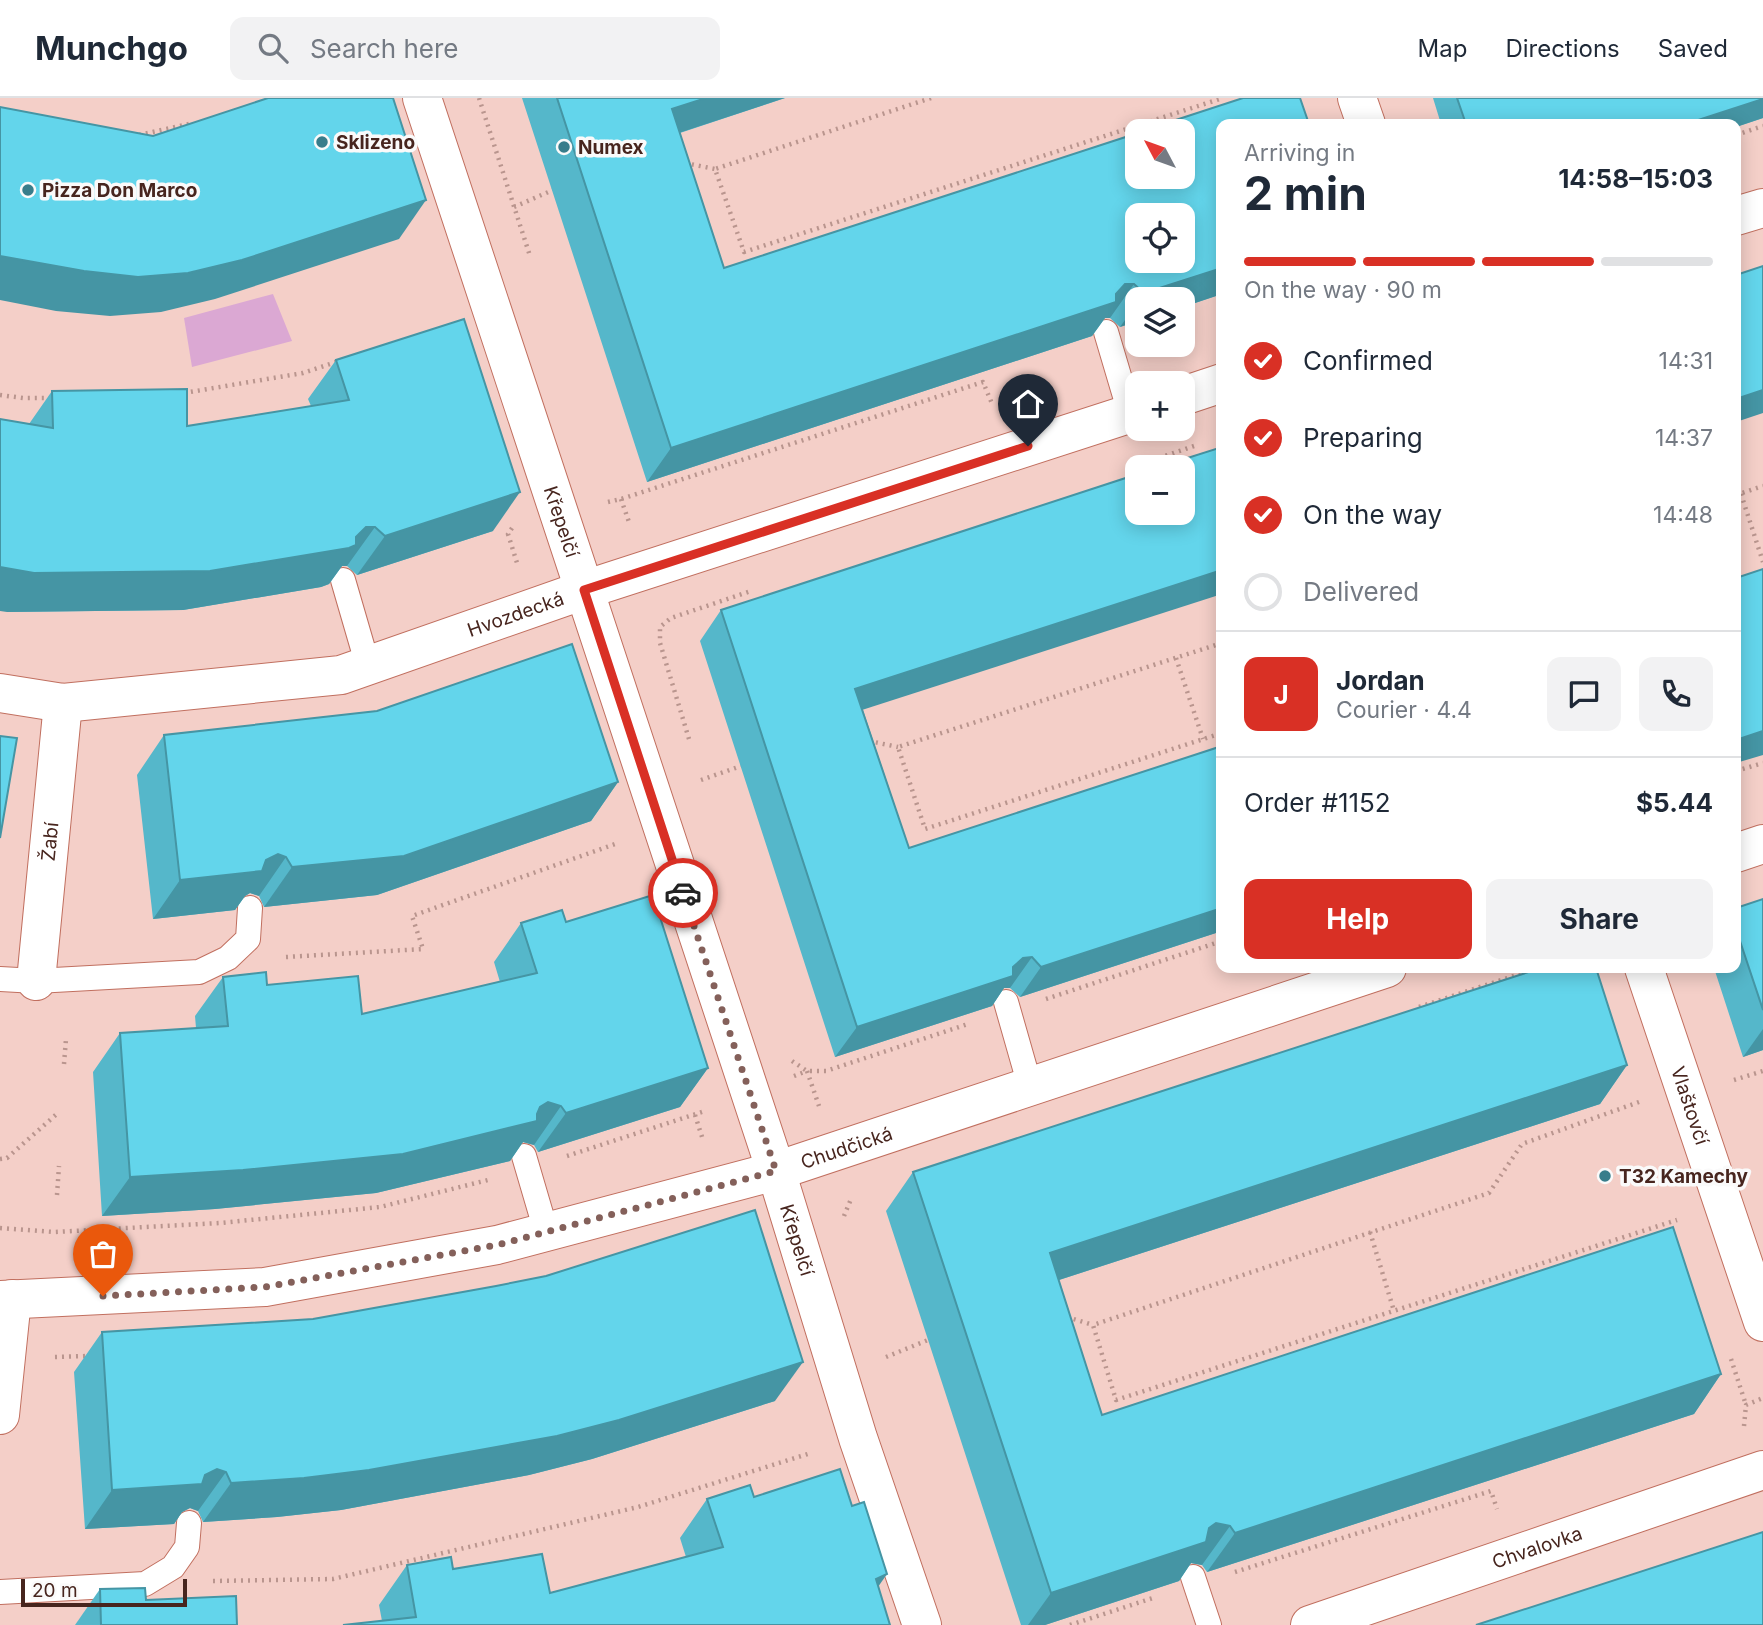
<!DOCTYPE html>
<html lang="en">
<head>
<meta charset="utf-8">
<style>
  body { margin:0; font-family:Inter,sans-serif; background:#f2f2f3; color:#1f2937; height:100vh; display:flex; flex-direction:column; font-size:26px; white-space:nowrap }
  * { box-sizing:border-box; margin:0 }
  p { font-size:23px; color:#747a83 }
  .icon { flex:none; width:38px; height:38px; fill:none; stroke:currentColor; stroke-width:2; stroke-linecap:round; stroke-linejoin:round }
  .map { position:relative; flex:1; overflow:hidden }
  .details { position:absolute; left:1216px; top:21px; width:525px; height:854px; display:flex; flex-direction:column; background:#fff; border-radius:14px; box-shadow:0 4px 18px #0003 }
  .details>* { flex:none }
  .needle { width:46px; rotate:311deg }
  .buttons { position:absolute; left:1125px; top:21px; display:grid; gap:14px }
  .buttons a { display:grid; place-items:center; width:70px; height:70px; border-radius:14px; background:#fff; box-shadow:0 4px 18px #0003; font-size:35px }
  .scale { position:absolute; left:21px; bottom:18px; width:166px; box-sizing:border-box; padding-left:7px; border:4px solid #47251e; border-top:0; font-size:19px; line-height:24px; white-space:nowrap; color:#47251e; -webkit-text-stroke:5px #fafafa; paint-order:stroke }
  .pin { position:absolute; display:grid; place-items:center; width:60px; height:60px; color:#fff; margin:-72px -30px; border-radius:50% 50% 50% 0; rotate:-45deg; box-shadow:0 0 7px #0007 }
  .pin .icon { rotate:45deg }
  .courier { position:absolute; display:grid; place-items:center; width:70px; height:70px; margin:-35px; border:5px solid #d93025; border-radius:50%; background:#fff; color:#222; box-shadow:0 2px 9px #0007 }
  .headline em { font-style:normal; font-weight:700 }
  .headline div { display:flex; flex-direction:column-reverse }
  .headline { display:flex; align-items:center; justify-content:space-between; height:119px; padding:0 28px }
  h1 { font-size:46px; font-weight:700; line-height:52px }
  .bar { display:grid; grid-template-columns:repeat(4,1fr); gap:10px 7px; align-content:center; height:84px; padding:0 28px }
  .bar i { height:9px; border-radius:5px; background:#e0e1e3 }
  .bar .current { background:#d93025 }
  .bar p { grid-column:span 4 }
  .line { display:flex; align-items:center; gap:18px; padding:0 28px; border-top:2px solid #e0e1e3 }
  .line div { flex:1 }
  .round { display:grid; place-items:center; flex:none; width:74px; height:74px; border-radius:14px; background:#f2f2f3 }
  ol { padding:0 28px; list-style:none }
  li { display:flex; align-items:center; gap:21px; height:77px }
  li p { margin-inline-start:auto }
  li .icon { padding:7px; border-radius:50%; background:#d93025; color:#fff; stroke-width:4 }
  li:last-child { color:#747a83 }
  li i { width:38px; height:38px; border:4px solid #e0e1e3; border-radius:50% }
  .primary-button { display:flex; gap:14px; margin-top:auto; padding:14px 28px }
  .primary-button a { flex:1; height:80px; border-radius:14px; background:#d93025; color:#fff; font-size:28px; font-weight:700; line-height:80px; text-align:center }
  .primary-button a+a { background:#f2f2f3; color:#1f2937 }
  header { display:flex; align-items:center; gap:42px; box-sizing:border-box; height:98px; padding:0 35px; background:#fff; border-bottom:2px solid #e0e1e3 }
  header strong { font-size:33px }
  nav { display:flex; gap:38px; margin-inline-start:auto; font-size:24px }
  .search { width:490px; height:63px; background:#f2f2f3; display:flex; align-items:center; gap:18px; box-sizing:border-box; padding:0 24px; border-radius:14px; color:#747a83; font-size:26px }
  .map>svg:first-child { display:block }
  .green { fill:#dba8d3 }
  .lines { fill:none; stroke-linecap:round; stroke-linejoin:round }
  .service-casing { stroke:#c16f5f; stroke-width:26 }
  .minor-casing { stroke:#c16f5f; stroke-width:40 }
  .path { stroke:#b9958e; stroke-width:4.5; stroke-dasharray:2 5; stroke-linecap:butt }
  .service { stroke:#fff; stroke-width:24 }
  .minor { stroke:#fff; stroke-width:38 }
  .wall { fill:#55b7ca }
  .shaded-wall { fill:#4595a4 }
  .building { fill:#63d5eb; stroke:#4595a4; stroke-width:2; fill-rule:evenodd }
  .done { stroke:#84605a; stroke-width:7; stroke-dasharray:0 12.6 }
  .route { stroke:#d93025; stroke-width:9 }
  .poi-dot { fill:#387d8b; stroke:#fafafa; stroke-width:2.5 }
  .labels { text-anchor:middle; stroke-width:7; stroke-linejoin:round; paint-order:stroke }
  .poi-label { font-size:19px; font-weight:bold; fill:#47251e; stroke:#fafafa; text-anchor:start }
  .street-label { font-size:19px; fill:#47251e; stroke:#fafafa }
</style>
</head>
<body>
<header>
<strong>Munchgo</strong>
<div class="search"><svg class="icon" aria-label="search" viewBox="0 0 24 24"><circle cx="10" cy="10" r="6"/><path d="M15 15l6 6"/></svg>Search here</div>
<nav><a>Map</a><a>Directions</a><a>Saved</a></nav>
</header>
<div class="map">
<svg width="1763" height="1527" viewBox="0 0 1763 1527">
  <rect width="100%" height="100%" fill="#f4cfc8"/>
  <polygon class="green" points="273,196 292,243 192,269 184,220"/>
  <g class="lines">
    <defs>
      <g id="service">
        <polyline points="1106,234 1130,315"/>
        <polyline points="343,482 368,568"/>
        <polyline points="0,881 36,883 199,874 228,860 248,841 250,810"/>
        <polyline points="1006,904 1030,988"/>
        <polyline points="524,1058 546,1133"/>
        <polyline points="1193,1479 1209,1527"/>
        <polyline points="0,1494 145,1486 173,1469 187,1449 189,1425"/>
      </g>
      <g id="minor">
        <path id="s1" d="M 422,0 L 776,1073 L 858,1340 L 922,1527"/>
        <polyline points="1357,0 1366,26"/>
        <polyline points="1736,118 1763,110"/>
        <polyline points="1183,298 1222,285"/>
        <path id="s2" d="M 0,595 L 63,605 L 341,577 L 584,492 L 1138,313"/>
        <polyline points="1736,755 1763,746"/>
        <path id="s3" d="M 1644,870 L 1763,1224"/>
        <path id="s4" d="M 36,883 L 63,605"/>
        <path id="s5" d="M 0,1202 L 265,1189 L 497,1147 L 776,1073 L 1387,870"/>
        <polyline points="0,1317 12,1201"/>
        <path id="s6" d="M 1310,1527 L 1763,1372"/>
      </g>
    </defs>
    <use href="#service" class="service-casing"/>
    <use href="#minor" class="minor-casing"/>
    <g class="path">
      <polyline points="479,0 530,158"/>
      <polyline points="931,0 715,71 744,154 1223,0"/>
      <polyline points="139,37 189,26"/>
      <polyline points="1736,37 1763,28"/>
      <polyline points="685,65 715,71"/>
      <polyline points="514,109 553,92"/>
      <polyline points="184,295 303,275 339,263"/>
      <polyline points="0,297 23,300 53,300"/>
      <polyline points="1159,360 1194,348"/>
      <polyline points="1741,396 1763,464"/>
      <polyline points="1736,397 1763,388"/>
      <polyline points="621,401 630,427"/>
      <polyline points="608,404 621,401 983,284 993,308"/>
      <polyline points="512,430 508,436 517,465"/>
      <polyline points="1222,545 898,649 925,731 1222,635"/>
      <polyline points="1176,560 1203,641"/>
      <polyline points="689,641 660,545 660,529 671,520 751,493"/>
      <polyline points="869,643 898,649"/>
      <polyline points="1736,673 1763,665"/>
      <polyline points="701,682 741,668"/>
      <polyline points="286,859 423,851 412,818 618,745"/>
      <polyline points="1046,901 1222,843"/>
      <polyline points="1419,909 1538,870"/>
      <polyline points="792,963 807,973 826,973 968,926"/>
      <polyline points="64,966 66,941"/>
      <polyline points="794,978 807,973 819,1008"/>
      <polyline points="1734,982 1763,973"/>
      <polyline points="1639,1004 1522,1046 1489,1095 1093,1227 1116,1302 1677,1122"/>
      <polyline points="695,1017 703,1042"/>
      <polyline points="567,1058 705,1013"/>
      <polyline points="0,1061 7,1060 59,1014"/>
      <polyline points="57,1097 59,1068"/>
      <polyline points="844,1118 851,1101"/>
      <polyline points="0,1130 54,1134 220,1125 380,1109 488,1082"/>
      <polyline points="1370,1134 1394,1213"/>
      <polyline points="1067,1219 1093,1227"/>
      <polyline points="55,1259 88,1258"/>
      <polyline points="886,1259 928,1242"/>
      <polyline points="1731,1261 1746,1307"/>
      <polyline points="1744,1328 1746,1307 1763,1300"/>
      <polyline points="1235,1474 1491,1393 1497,1411"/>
      <polyline points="213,1483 333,1481 638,1409 811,1355"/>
      <polyline points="1070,1527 1156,1499"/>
    </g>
    <use href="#service" class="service"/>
    <use href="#minor" class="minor"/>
  </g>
  <g class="wall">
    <polygon points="522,0 785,0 680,35 724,170 1222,26 1222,196 1183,209 1183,201 1138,201 1138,223 1120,229 1110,220 1105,220 1092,238 647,384"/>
    <polygon points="1433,0 1763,0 1763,20 1736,29 1736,26 1441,26"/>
    <polygon points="336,262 493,433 357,477 347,468 342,468 329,486 321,489 183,512 7,514 29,326 52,293 187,328 311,308 308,301"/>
    <polygon points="721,512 863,612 909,750 1222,648 1222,833 1020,899 1010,890 1004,890 992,908 835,959 700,543"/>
    <polygon points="164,637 618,684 591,723 377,797 264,809 259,798 250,795 245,798 235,812 153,821 137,677"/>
    <polygon points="1763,801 1763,952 1743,959 1714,870 1736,870 1736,810"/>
    <polygon points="566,824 708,970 680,1009 538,1054 534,1047 523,1044 510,1063 376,1095 215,1111 102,1118 93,974 120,935 196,930 195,918 223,879 267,887 362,916 500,884 494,864 521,825"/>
    <polygon points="1627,967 1600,1006 1059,1182 1102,1317 1721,1276 1694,1316 1207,1474 1202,1467 1191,1465 1179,1483 1045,1527 1021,1527 886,1113 913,1074"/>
    <polygon points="102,1234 775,1303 592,1361 529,1377 341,1412 277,1419 203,1424 198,1413 190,1410 182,1414 174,1426 85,1431 74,1274"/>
    <polygon points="754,1399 878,1489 382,1523 379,1507 407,1467 453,1471 550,1495 686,1459 680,1440 707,1401"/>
    <polygon points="100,1491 146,1502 237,1527 75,1527"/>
  </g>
  <g class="shaded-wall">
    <polygon points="706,0 785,0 648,45 672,11"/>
    <polygon points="1763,1 1763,20 1736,29 1736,26 1686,26"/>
    <polygon points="426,102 399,141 215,201 161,214 110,218 56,213 0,202 0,158"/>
    <polygon points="1222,170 1222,196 1183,209 1183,201 1140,201 1144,195"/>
    <polygon points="1125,186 1134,186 1110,220 1105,220 1092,238 647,384 671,350 1116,196"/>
    <polygon points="1138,204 1138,223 1120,229"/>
    <polygon points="1763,292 1763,315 1736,324 1736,301"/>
    <polygon points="520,394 493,433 357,477 385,438"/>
    <polygon points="366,429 375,429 347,468 342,468 329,486 321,489 183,512 7,514 0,513 0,469 356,439"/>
    <polygon points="1222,472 1222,496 834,621 855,591"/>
    <polygon points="1763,633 1763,657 1736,665 1736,642"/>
    <polygon points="618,684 591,723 377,797 264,809 292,769"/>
    <polygon points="278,756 286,759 259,798 250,795 245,798 235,812 153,821 180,782 266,762"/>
    <polygon points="1222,810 1222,833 1020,899 1041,869"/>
    <polygon points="1032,859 1010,890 1004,890 992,908 835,959 857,929 1013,869 1023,860"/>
    <polygon points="1763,931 1763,952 1743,959"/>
    <polygon points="1627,967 1600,1006 1022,1194 1050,1155"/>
    <polygon points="708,970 680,1009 538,1054 566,1015"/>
    <polygon points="548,1004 561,1008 534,1047 523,1044 510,1063 376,1095 215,1111 102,1118 130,1079 540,1009"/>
    <polygon points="803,1264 775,1303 592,1361 529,1377 341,1412 277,1419 203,1424 231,1385"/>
    <polygon points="1721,1276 1694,1316 1207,1474 1235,1435"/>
    <polygon points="217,1371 226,1374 198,1413 190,1410 182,1414 174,1426 85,1431 112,1392 205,1377"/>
    <polygon points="1216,1425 1230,1428 1202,1467 1191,1465 1179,1483 1045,1527 1028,1527 1051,1495 1209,1430"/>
    <polygon points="887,1476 860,1515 876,1481"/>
  </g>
  <g class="building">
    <polygon points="268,0 393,0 426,102 242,162 188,175 138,179 84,173 0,158 0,9 153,38"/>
    <path d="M 557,0 L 706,0 L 672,11 L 724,170 L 1138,35 L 1138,79 L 1183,79 L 1183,33 L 1142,33 L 1243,0 L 1300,0 L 1309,26 L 1222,26 L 1222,170 L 1144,195 L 1134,186 L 1125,186 L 1116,196 L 1116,204 L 671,350 ZM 1138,117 L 1183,117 L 1183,163 L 1138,163 Z"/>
    <polygon points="1457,0 1763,0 1763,1 1686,26 1466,26"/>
    <polygon points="1763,168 1763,292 1736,301 1736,177"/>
    <polygon points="464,221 520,394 385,438 375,429 366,429 356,439 356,447 349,450 210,473 34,475 0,469 0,321 53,330 52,293 187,291 187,328 349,302 336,262"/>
    <polygon points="1222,349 1222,472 855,591 909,750 1222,648 1222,810 1041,869 1032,859 1023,860 1013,869 1013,878 857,929 721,512 1138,376 1138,415 1183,415 1183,369 1159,369"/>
    <polygon points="1763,471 1763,633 1736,642 1736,480"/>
    <polygon points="572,546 618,684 404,758 292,769 286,759 278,756 266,762 262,773 180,782 164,637 377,613"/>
    <polygon points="0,638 17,640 0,740"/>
    <polygon points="653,797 708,970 566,1015 561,1008 548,1004 540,1009 537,1016 537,1023 403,1056 243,1072 130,1079 120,935 228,928 223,879 266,874 267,887 358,878 362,916 537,875 521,825 562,812 566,824"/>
    <polygon points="1763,801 1763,912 1736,831 1736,810"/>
    <polygon points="1541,870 1596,870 1627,967 1050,1155 1102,1317 1673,1129 1721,1276 1235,1435 1230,1428 1216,1425 1209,1430 1206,1444 1051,1495 913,1074"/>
    <polygon points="755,1112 803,1264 619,1322 557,1338 369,1372 304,1380 231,1385 226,1374 217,1371 205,1377 202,1386 112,1392 102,1234 313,1221 496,1188 546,1178"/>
    <polygon points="840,1371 852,1408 864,1404 887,1476 876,1481 890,1527 343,1527 416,1519 407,1467 451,1459 453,1471 542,1456 550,1495 723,1449 707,1401 750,1387 754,1399"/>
    <polygon points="1763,1434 1763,1527 1476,1527"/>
    <polygon points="145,1490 146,1502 236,1498 237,1527 101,1527 100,1491"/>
  </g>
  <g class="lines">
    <polyline class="done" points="103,1198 265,1189 497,1147 776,1073 683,795"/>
    <polyline class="route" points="683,795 584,492 1028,348"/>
  </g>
  <g class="poi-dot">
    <circle cx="322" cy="44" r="7"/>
    <circle cx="564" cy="49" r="7"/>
    <circle cx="28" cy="92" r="7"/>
    <circle cx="1605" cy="1078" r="7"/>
  </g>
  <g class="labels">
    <g class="poi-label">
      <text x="336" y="51">Sklizeno</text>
      <text x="578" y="56">Numex</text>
      <text x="42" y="99">Pizza Don Marco</text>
      <text x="1619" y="1085">T32 Kamechy</text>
    </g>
    <g class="street-label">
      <text dy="7" stroke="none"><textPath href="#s1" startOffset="446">Křepelčí</textPath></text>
      <text dy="7" stroke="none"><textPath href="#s2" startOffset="528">Hvozdecká</textPath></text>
      <text dy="7" stroke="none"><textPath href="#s4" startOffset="140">Žabí</textPath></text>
      <text dy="7" stroke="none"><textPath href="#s3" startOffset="145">Vlaštovčí</textPath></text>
      <text dy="7" stroke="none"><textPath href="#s5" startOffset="864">Chudčická</textPath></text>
      <text dy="7" stroke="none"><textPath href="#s1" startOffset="1202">Křepelčí</textPath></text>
      <text dy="7" stroke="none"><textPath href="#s6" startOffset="240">Chvalovka</textPath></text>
    </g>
  </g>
</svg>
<div class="buttons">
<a><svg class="needle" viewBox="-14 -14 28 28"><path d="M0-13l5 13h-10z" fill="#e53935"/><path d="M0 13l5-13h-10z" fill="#747a83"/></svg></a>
<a><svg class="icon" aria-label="locate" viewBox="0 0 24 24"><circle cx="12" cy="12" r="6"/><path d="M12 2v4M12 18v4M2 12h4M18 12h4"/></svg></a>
<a><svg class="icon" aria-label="layers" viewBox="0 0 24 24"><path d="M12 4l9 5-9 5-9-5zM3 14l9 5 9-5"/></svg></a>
<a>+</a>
<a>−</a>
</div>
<div class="scale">20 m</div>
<div class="pin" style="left:103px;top:1198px;background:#ea580c"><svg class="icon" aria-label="bag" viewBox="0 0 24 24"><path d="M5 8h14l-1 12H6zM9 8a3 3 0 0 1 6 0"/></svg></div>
<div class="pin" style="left:1028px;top:348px;background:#1f2937"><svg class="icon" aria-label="home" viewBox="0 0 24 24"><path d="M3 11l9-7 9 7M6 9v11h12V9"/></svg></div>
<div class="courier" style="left:683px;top:795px"><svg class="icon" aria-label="car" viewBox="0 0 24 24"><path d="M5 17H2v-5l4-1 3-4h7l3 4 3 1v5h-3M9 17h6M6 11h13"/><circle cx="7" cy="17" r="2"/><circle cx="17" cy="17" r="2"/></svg></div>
<section class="details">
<div class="headline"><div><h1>2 min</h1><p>Arriving in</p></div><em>14:58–15:03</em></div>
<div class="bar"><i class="current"></i><i class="current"></i><i class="current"></i><i></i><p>On the way · 90 m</p></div>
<ol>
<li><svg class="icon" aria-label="check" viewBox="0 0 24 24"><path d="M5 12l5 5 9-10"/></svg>Confirmed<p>14:31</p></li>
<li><svg class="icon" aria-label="check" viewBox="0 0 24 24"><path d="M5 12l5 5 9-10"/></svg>Preparing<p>14:37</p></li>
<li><svg class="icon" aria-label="check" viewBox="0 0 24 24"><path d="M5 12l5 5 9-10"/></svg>On the way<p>14:48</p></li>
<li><i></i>Delivered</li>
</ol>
<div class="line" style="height:126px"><b class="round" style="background:#d93025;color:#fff">J</b><div><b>Jordan</b><p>Courier · 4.4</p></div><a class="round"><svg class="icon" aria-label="chat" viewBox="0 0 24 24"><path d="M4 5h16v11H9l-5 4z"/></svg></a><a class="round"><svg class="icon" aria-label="phone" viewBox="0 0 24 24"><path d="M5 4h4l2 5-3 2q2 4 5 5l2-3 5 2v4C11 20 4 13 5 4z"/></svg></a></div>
<div class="line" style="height:91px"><div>Order #1152</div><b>$5.44</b></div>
<div class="primary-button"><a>Help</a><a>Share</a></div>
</section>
</div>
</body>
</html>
